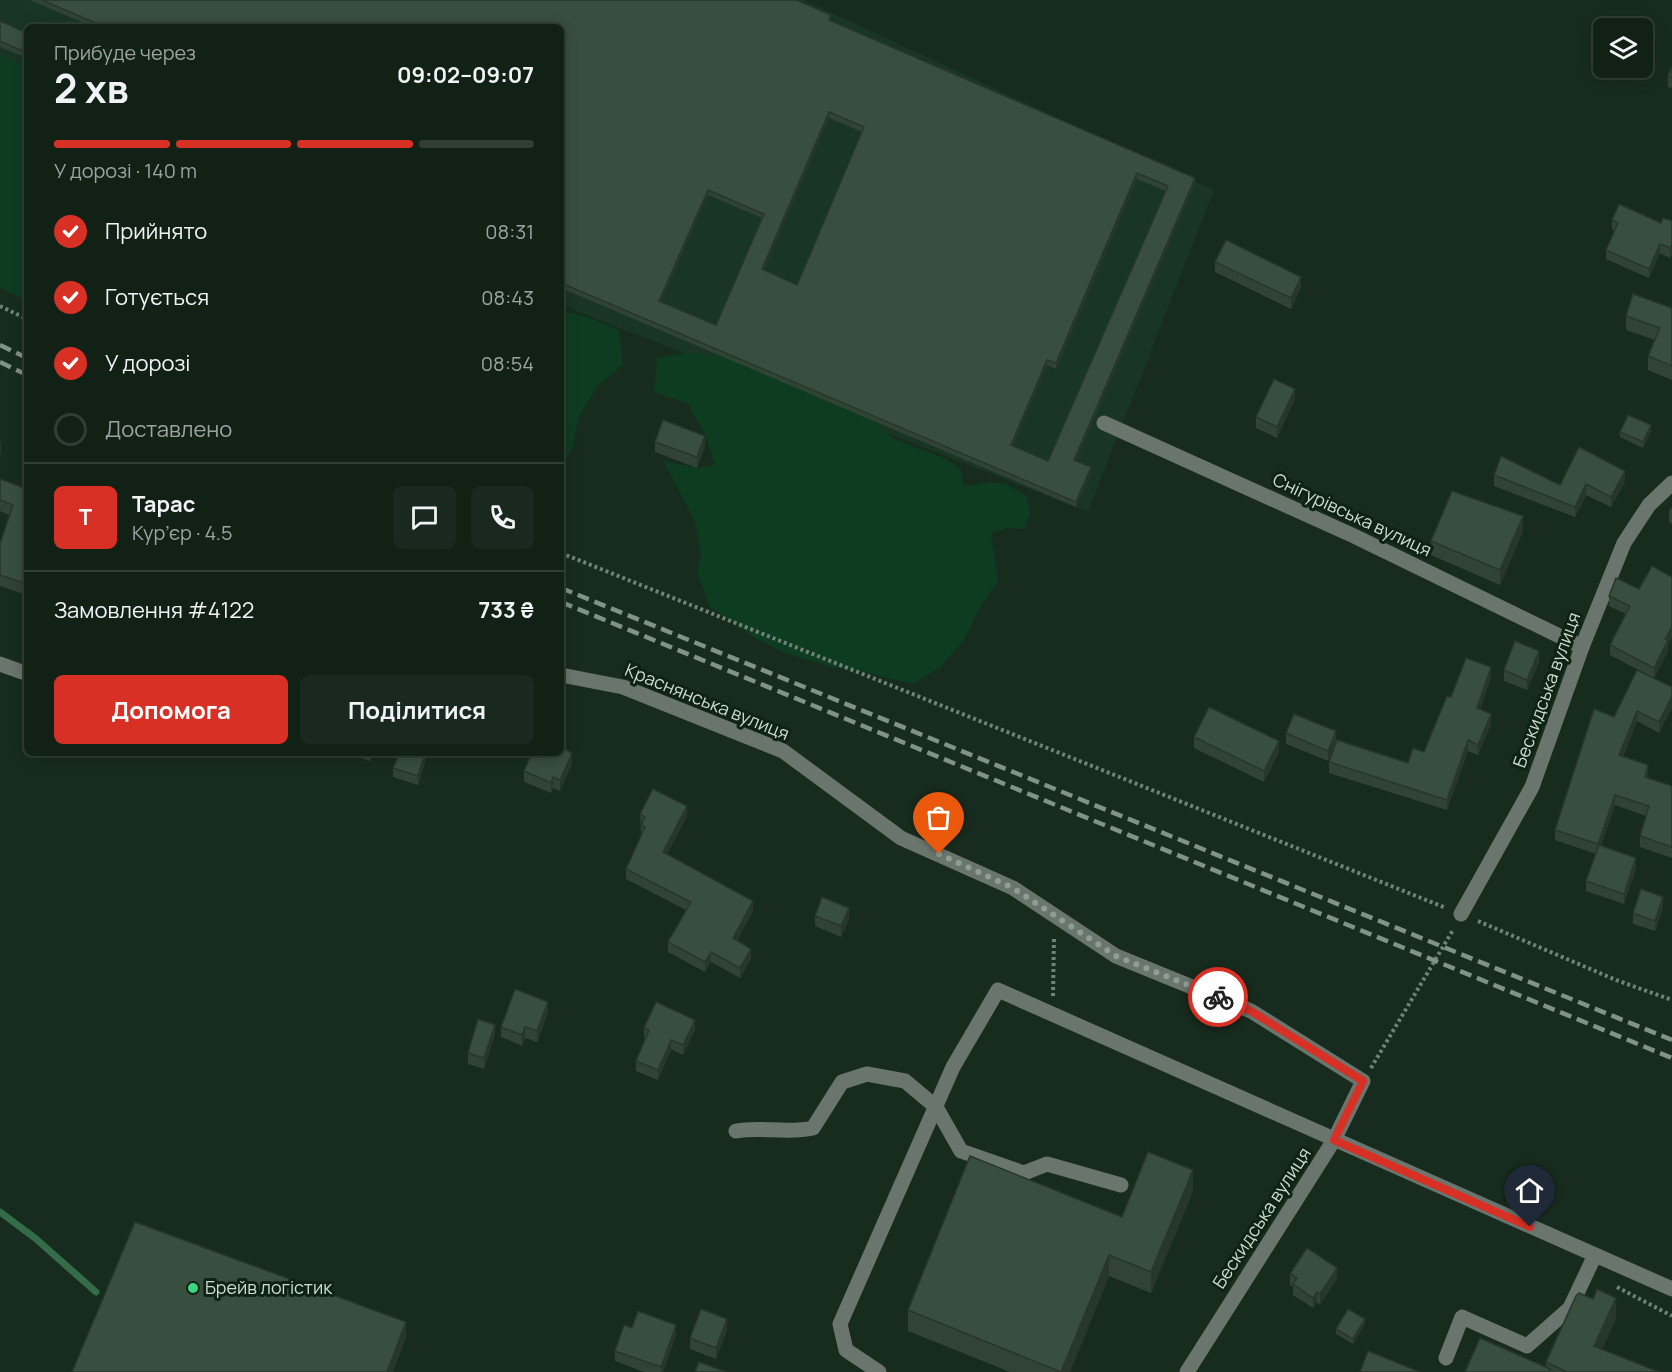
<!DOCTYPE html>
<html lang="uk">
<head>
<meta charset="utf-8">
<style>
  body { margin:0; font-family:Manrope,sans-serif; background:#1a291f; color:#f1f3f6; height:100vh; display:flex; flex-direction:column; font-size:22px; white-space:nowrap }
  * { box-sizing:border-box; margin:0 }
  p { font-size:20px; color:#9ca3a1 }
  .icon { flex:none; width:33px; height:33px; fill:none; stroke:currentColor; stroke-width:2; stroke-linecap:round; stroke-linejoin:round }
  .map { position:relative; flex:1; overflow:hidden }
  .panel { position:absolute; left:24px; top:24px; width:540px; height:732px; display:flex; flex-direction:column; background:#112116; border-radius:9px; box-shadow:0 3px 15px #0003,0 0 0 2px #303e35 }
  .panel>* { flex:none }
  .buttons { position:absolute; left:1593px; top:18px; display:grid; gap:12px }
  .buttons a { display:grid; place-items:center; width:60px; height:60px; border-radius:9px; background:#112116; box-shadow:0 3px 15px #0003,0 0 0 2px #303e35; font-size:30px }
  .pin { position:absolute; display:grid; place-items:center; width:51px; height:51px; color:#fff; margin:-62px -26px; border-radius:50% 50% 50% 0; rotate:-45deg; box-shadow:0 0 6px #0007 }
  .pin .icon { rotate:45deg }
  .courier { position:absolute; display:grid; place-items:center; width:60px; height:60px; margin:-30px; border:4px solid #d93025; border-radius:50%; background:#fff; color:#222; box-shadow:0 2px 8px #0007 }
  .overview em { font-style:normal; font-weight:700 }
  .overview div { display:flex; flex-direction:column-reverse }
  .overview { display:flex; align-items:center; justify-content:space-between; height:102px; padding:0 30px }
  h1 { font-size:39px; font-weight:700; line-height:45px }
  .bar { display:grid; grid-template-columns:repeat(4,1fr); gap:9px 6px; align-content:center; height:72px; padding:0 30px }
  .bar i { height:8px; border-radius:4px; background:#303e35 }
  .bar .on { background:#d93025 }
  .bar p { grid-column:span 4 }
  .line { display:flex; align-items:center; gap:15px; padding:0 30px; border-top:2px solid #303e35 }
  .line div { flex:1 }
  .round { display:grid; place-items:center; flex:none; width:63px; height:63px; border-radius:9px; background:#1a291f }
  ol { padding:0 30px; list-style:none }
  li { display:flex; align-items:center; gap:18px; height:66px }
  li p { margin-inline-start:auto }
  li .icon { padding:6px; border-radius:50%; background:#d93025; color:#fff; stroke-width:4 }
  li:last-child { color:#9ca3a1 }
  li i { width:33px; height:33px; border:3px solid #303e35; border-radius:50% }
  .button { display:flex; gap:12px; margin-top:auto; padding:12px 30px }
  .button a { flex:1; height:69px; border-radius:9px; background:#d93025; color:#fff; font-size:24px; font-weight:700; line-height:69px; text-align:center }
  .button a+a { background:#1a291f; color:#f1f3f6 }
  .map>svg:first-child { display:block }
  .built { fill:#193523 }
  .green { fill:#0e3c21 }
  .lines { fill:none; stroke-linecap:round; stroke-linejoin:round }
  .stream { stroke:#336c47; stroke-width:7 }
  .path { stroke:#718276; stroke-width:4; stroke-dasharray:3 3; stroke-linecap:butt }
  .minor { stroke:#6a756d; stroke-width:15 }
  .rail { stroke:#819286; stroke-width:4.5; stroke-dasharray:12 6; stroke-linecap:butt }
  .wall { fill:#304335; fill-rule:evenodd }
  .shaded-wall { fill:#27372b }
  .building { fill:#384e3e; stroke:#27372b; stroke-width:1.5; fill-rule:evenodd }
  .done { stroke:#8e9e92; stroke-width:6; stroke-dasharray:0 10.8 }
  .route { stroke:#d93025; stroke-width:8 }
  .poi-dot { fill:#3ad77f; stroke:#0e2315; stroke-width:2 }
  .labels { text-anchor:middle; stroke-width:6; stroke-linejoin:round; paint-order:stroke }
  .street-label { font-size:18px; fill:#cedbd1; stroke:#0e2315 }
  .poi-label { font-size:18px; fill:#cedbd1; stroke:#0e2315; text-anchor:start }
</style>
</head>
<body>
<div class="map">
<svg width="1672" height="1372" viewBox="0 0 1672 1372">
  <rect width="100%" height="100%" fill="#172c1e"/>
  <polygon class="built" points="0,0 804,0 1214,190 1088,512 561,305 561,27 27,27 27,86 0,75"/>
  <g class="green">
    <polygon points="0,56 27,66 27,301 0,288"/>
    <polygon points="561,311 587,317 619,330 623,364 597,387 579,416 572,449 561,465"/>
    <path d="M 689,353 L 722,357 L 754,366 L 869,418 L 894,439 L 946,459 L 960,468 L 963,485 C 978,486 985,482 997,483 C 1007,483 1018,491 1027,497 L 1030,513 L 1024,529 L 1007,528 L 991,533 L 998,581 L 979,609 L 964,640 L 942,666 L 913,684 L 851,669 L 834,668 L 784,653 L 752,636 L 710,607 L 697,573 L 701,554 L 695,521 L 663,461 L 697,468 L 715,465 L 705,434 L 688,404 L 654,392 L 657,358 Z"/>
  </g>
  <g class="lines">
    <polyline class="stream" points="0,1212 35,1238 96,1292"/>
    <g class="path">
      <polyline points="0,306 27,319"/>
      <polyline points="561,553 1446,908"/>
      <polyline points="1478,921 1616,980 1672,1000"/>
      <polyline points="1053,996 1054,937"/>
      <polyline points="1371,1068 1453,930"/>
      <polyline points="1617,1287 1672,1316"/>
    </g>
    <g class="minor">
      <polyline points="1104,423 1354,536 1582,647"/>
      <polyline points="0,664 22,672 27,670"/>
      <polyline points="561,675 623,687 783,751 901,838 1013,888 1116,956 1251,1011 1363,1081 1334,1140 1187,1372"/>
      <polyline points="1461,914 1532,787 1582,647 1624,543 1649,505 1672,483"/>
      <path d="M 736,1131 C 762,1126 787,1134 813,1128 L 842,1082 L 867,1074 L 905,1081 L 936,1107 L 961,1151 L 1024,1173 L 1047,1164 L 1121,1185"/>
      <polyline points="1446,1358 1462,1317 1527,1346 1570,1308 1595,1255"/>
      <polyline points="879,1372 846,1350 840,1324 953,1067 998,990 1672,1289"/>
    </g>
    <g class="rail">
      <polyline points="0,345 27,358"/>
      <polyline points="0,362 27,375"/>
      <polyline points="561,588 1672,1040"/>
      <polyline points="561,602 1672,1058"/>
    </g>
  </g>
  <g class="wall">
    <path d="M 30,0 L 796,0 L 831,21 L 1195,183 L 1076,461 L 1091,473 L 1076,507 L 561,288 L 561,27 L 93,27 ZM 829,118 L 862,132 L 797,285 L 764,270 ZM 1137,179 L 1166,191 L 1048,461 L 1013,446 L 1047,365 L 1056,369 ZM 708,195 L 762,218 L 716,325 L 661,302 Z"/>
    <polygon points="0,21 27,33 27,58 0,47"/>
    <polygon points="1672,67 1672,88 1668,87 1668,76"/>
    <polygon points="1612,220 1661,223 1672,221 1672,255 1670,258 1660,253 1649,278 1606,259 1606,250 1615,231 1612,229"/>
    <polygon points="1215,262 1301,287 1291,309 1215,272"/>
    <polygon points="1672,308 1672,380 1648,370 1648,356 1655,340 1626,330 1626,316"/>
    <polygon points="1295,399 1277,438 1256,428 1256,417"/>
    <polygon points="1651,431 1643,448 1620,437 1620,432"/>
    <polygon points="655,442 705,446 697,468 655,452"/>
    <polygon points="1494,475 1560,485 1625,481 1611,507 1586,495 1575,517 1494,486"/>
    <polygon points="0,479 27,489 27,595 0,586 0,544 10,515 0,511"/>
    <polygon points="1672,507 1672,524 1669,522 1669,511"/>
    <polygon points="1523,531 1500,585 1431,555 1431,541"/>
    <polygon points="1672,577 1672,638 1668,644 1668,651 1654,678 1672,687 1672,707 1659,733 1637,721 1623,757 1648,776 1648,778 1672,786 1672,858 1640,847 1640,836 1646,816 1615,805 1601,846 1636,869 1624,904 1586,891 1586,881 1596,854 1555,840 1555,830 1614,717 1646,674 1610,655 1610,645 1626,614 1609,606 1609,596 1639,589"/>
    <polygon points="1539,662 1527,690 1504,681 1504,670"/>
    <polygon points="1491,677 1480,709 1491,724 1478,755 1468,751 1447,810 1329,773 1329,762 1408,763 1424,752 1451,697"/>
    <polygon points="1286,733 1336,742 1328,761 1286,744"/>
    <polygon points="1194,737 1279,752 1264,782 1194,748"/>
    <polygon points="347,753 373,753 370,761"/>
    <polygon points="400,753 428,753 418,785 393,777 393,768"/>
    <polygon points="572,763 560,791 553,788 551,793 524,782 524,771"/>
    <polygon points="640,814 687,816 667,854 753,911 737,940 751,959 740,978 711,962 705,972 668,952 668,942 686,910 626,879 626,869 642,835 641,835"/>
    <polygon points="1663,908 1655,931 1633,924 1633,913"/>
    <polygon points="815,916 849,919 841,937 815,926"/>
    <polygon points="548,1013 537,1042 525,1038 522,1046 501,1037 501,1027"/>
    <polygon points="644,1028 695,1030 683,1055 671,1049 658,1080 636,1071 636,1061 646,1038 644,1037"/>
    <polygon points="495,1035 484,1069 468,1064 468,1053"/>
    <polygon points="1193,1191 1151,1293 1109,1276 1070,1372 1010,1372 908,1331 908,1310 1122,1217"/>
    <polygon points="1290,1274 1337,1278 1320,1305 1317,1302 1313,1308 1293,1295 1293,1286 1290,1285"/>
    <polygon points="1593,1299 1616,1318 1602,1349 1659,1372 1465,1372 1546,1368 1546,1362"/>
    <polygon points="1365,1324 1353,1344 1336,1334 1336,1329"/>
    <polygon points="632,1328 676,1335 663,1372 644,1372 615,1361 615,1351"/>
    <polygon points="727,1330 716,1359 690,1349 690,1338"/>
  </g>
  <g class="shaded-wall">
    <polygon points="829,112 829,118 762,275 762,269"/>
    <polygon points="1137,173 1137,179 1056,369 1056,363"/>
    <polygon points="1195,178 1195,183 1074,466 1074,460"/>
    <polygon points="708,190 708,195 659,306 659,301"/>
    <polygon points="1660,244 1660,253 1649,278 1649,269"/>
    <polygon points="1672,245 1672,255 1670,258 1670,248"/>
    <polygon points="1301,277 1301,287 1291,309 1291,298"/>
    <polygon points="1047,360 1047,365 1011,450 1011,445"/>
    <polygon points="1295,389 1295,399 1277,438 1277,427"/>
    <polygon points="1651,425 1651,431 1643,448 1643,442"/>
    <polygon points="705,436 705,446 697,468 697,457"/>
    <polygon points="1,441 1,452 0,455 0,444"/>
    <polygon points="1091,467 1091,473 1076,507 1076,502"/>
    <polygon points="1625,471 1625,481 1611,507 1611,497"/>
    <polygon points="1586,484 1586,495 1575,517 1575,507"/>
    <polygon points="1523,516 1523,531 1500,585 1500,570"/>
    <polygon points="1672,627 1672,638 1668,644 1668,651 1654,678 1654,668 1665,639"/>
    <polygon points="1539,651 1539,662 1527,690 1527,680"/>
    <polygon points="1491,667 1491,677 1477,718 1477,708"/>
    <polygon points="1672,696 1672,707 1659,733 1659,722"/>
    <polygon points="1637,711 1637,721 1619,766 1619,755"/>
    <polygon points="1491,714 1491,724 1478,755 1478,745"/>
    <polygon points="1336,731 1336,742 1328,761 1328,751"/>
    <polygon points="1468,740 1468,751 1447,810 1447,800"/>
    <polygon points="1279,741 1279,752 1264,782 1264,771"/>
    <polygon points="425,753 428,753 418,785 418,776"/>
    <polygon points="572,753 572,763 560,791 560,780"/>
    <polygon points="1648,765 1648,776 1645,788 1645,777"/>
    <polygon points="553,777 553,788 551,793 551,783"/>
    <polygon points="1615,795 1615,805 1598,855 1598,844"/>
    <polygon points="687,806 687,816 663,861 663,852"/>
    <polygon points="1636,858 1636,869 1624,904 1624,894"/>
    <polygon points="1663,897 1663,908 1655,931 1655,921"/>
    <polygon points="753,901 753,911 733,948 733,938"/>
    <polygon points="849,908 849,919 841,937 841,926"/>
    <polygon points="751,949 751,959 740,978 740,968"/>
    <polygon points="711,952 711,962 705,972 705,962"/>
    <polygon points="548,1002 548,1013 537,1042 537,1031"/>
    <polygon points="695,1020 695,1030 683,1055 683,1045"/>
    <polygon points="495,1025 495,1035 484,1069 484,1058"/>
    <polygon points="525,1027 525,1038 522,1046 522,1035"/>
    <polygon points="671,1040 671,1049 658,1080 658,1070"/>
    <polygon points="1193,1170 1193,1191 1151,1293 1151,1272"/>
    <polygon points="1109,1255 1109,1276 1070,1372 1061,1372"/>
    <polygon points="1337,1268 1337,1278 1320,1305 1320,1294"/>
    <polygon points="1317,1292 1317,1302 1313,1308 1313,1298"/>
    <polygon points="1616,1298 1616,1318 1594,1365 1594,1346"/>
    <polygon points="727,1319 727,1330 716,1359 716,1348"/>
    <polygon points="1365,1319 1365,1324 1353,1344 1353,1339"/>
    <polygon points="406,1322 406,1338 393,1372 387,1372"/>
    <polygon points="676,1325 676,1335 663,1372 661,1372 661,1367"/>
  </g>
  <g class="building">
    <path d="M 42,0 L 796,0 L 831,15 L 829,20 L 1195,178 L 1074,460 L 1091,467 L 1076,502 L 561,283 L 561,27 L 105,27 ZM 829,112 L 864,127 L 797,285 L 762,269 ZM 1137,173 L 1168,186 L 1048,461 L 1011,445 L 1047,360 L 1056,363 ZM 708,190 L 764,214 L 716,325 L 659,301 Z"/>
    <polygon points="0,21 27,33 27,53 0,41"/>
    <polygon points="1672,67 1672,78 1668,76"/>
    <polygon points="1619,204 1661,223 1663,218 1672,221 1672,245 1670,248 1660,244 1649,269 1606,250 1618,223 1612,220"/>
    <polygon points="1226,240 1301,277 1291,298 1215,262"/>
    <polygon points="1633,294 1672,308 1672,366 1648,356 1660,328 1626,316"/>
    <polygon points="1274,379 1295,389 1277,427 1256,417"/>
    <polygon points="1628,415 1651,425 1643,442 1620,432"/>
    <polygon points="663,420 705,436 697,457 655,442"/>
    <polygon points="1579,447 1625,471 1611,497 1586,484 1575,507 1494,475 1501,456 1560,485"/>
    <polygon points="0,479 27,489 27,584 0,575 0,544 13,505 0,500"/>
    <polygon points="1452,491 1523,516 1500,570 1431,541"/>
    <polygon points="1652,566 1672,577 1672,627 1665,639 1668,640 1654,668 1610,645 1630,606 1609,596 1616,578 1639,589"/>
    <polygon points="1515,641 1539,651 1527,680 1504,670"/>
    <polygon points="1466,658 1491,667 1477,708 1491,714 1478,745 1468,740 1447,800 1329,762 1337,740 1408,763 1413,748 1424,752 1447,696 1451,697"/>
    <polygon points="1637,670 1672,687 1672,696 1659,722 1637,711 1619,755 1648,765 1645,777 1672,786 1672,847 1640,836 1649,806 1615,795 1598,844 1555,830 1594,709 1614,717"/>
    <polygon points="1209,707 1279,741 1264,771 1194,737"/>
    <polygon points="1294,714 1336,731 1328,751 1286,733"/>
    <polygon points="561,747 572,753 560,780 553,777 551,783 524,771 532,753 561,753"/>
    <polygon points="362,753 371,753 370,756"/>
    <polygon points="400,753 425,753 418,776 393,768"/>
    <polygon points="653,789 687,806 663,852 753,901 733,938 751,949 740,968 711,952 705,962 668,942 691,902 626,869 645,827 641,825 645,817 640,814"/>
    <polygon points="1599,845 1636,858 1624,894 1586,881"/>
    <polygon points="1641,889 1663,897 1655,921 1633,913"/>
    <polygon points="822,897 849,908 841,926 815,916"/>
    <polygon points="515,989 548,1002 537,1031 525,1027 522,1035 501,1027"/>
    <polygon points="656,1002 695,1020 683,1045 671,1040 658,1070 636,1061 649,1030 644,1028"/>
    <polygon points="478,1019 495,1025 484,1058 468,1053"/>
    <polygon points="1148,1152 1193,1170 1151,1272 1109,1255 1061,1372 908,1310 970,1156 1122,1217"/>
    <polygon points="135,1222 406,1322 387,1372 72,1372"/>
    <polygon points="1307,1248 1337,1268 1320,1294 1317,1292 1313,1298 1293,1284 1297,1278 1290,1274"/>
    <polygon points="1597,1289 1616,1298 1594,1346 1659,1372 1567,1372 1546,1362 1576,1296 1579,1293 1593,1299"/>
    <polygon points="701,1309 727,1319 716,1348 690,1338"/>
    <polygon points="1348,1309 1365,1319 1353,1339 1336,1329"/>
    <polygon points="638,1311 676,1325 661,1367 615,1351 624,1325 632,1328"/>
    <polygon points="1480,1338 1550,1369 1549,1372 1465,1372"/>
    <polygon points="1368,1351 1420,1372 1360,1372"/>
    <polygon points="699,1362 726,1372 695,1372"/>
  </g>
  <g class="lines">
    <polyline class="done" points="939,854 1013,888 1116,956 1218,997"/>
    <polyline class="route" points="1218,997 1251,1011 1363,1081 1334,1140 1530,1227"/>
  </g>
  <circle class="poi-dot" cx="193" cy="1288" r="6"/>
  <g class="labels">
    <g class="street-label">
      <text transform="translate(1352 515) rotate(25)" y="6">Снігурівська вулиця</text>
      <text transform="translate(1547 690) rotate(-70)" y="6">Бескидська вулиця</text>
      <text transform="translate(707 702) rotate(22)" y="6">Краснянська вулиця</text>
      <text transform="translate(1262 1218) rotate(-57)" y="6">Бескидська вулиця</text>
    </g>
    <g class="poi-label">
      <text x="205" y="1294">Брейв логістик</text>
    </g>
  </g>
</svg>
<div class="buttons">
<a><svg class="icon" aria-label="layers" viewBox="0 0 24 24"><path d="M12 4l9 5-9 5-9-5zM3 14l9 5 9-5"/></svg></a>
</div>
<div class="pin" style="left:939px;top:854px;background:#ea580c"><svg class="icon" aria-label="bag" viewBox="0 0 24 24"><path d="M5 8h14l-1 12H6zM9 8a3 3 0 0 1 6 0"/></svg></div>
<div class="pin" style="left:1530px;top:1227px;background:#1f2937"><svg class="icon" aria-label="home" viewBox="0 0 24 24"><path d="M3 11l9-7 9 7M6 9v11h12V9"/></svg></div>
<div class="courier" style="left:1218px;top:997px"><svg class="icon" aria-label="bike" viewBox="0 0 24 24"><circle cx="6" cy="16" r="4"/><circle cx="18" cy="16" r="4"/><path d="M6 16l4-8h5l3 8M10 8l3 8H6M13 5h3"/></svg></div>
<section class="panel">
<div class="overview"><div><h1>2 хв</h1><p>Прибуде через</p></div><em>09:02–09:07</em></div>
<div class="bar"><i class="on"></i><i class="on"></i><i class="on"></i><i></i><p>У дорозі · 140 m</p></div>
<ol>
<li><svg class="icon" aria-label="check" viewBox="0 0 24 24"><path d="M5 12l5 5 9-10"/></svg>Прийнято<p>08:31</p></li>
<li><svg class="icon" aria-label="check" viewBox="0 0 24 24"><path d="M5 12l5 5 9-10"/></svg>Готується<p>08:43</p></li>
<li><svg class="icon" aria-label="check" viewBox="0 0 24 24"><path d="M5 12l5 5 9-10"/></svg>У дорозі<p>08:54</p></li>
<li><i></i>Доставлено</li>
</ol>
<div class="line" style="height:108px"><b class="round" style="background:#d93025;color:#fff">Т</b><div><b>Тарас</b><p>Кур’єр · 4.5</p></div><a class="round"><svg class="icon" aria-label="chat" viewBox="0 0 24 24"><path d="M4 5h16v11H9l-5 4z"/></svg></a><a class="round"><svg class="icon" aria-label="phone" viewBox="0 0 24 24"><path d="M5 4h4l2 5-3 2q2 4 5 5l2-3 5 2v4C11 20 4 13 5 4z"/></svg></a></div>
<div class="line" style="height:78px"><div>Замовлення #4122</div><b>733 ₴</b></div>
<div class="button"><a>Допомога</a><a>Поділитися</a></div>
</section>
</div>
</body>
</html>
